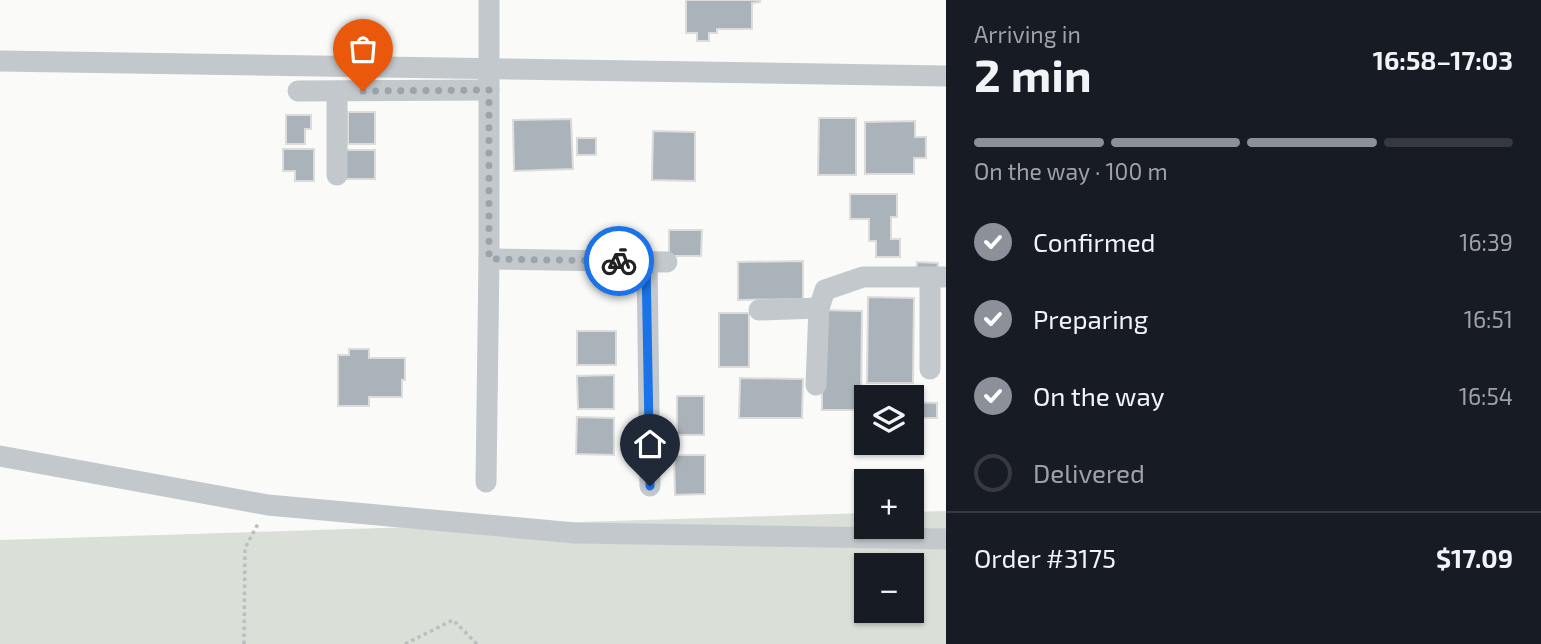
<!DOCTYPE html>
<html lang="en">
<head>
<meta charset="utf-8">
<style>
  body { margin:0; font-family:"Exo 2",sans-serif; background:#20242c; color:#f1f3f6; height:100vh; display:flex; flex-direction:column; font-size:26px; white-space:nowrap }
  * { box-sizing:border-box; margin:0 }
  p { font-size:23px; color:#9ea1a6 }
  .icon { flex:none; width:38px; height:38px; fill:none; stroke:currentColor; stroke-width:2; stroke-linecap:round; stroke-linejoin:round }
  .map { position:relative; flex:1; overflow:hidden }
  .drawer { display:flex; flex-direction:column; background:#171b24; width:595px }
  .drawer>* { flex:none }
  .buttons { position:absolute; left:854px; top:385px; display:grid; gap:14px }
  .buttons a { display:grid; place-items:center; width:70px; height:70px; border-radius:0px; background:#171b24; box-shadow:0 2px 5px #0004; font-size:35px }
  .pin { position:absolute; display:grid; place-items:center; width:60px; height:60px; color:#fff; margin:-72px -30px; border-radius:50% 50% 50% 0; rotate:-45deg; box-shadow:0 0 7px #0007 }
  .pin .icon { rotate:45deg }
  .courier { position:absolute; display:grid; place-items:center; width:70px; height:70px; margin:-35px; border:5px solid #1a73e8; border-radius:50%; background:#fff; color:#222; box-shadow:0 2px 9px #0007 }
  .head em { font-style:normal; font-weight:700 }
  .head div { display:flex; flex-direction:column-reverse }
  .head { display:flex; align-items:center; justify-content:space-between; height:119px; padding:0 28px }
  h1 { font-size:46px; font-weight:700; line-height:52px }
  .bar { display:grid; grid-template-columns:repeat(4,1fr); gap:10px 7px; align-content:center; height:84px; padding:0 28px }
  .bar i { height:9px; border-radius:5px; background:#363941 }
  .bar .active { background:#8c9099 }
  .bar p { grid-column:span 4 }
  .line { display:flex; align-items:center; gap:18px; padding:0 28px; border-top:2px solid #363941 }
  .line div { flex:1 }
  ol { padding:0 28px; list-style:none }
  li { display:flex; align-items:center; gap:21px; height:77px }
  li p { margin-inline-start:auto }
  li .icon { padding:7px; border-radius:50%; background:#8c9099; color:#fff; stroke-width:4 }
  li:last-child { color:#9ea1a6 }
  li i { width:38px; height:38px; border:4px solid #363941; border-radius:50% }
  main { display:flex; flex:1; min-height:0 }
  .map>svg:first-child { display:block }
  .green { fill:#dadfd7; fill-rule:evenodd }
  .building { fill:#aab3b9; stroke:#dcdcda; stroke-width:2 }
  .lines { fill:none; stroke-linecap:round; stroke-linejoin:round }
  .path { stroke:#bbbfc2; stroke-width:3.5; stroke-dasharray:3.5 3.5; stroke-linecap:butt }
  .minor { stroke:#c3c8cc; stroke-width:21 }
  .done { stroke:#99a4ac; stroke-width:7; stroke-dasharray:0 12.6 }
  .route { stroke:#1a73e8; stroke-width:9 }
</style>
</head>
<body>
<main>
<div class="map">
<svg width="946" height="644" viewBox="0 0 946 644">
  <rect width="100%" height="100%" fill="#fafaf8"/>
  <path class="green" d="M 946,511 L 946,644 L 0,644 L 0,540 L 866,513 L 866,527 L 912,527 L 912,512 ZM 866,565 L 912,565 L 912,611 L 866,611 Z"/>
  <g class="building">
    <polygon points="686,0 760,0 760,2 752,3 752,29 717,29 717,33 709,33 709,41 697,41 697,33 686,33"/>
    <rect x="348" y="112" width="27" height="32"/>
    <polygon points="286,115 311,115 311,129 305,129 305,144 286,144"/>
    <polygon points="819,118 856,118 856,175 818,175"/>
    <polygon points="571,119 573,169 514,171 513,120"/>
    <polygon points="915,121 915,137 926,137 926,158 914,158 914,174 865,174 865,122"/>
    <polygon points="653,131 695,132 695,181 652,180"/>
    <rect x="577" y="138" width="19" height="17"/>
    <polygon points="283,149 314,149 314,181 295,181 295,171 283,171"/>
    <rect x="344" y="150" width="31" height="29"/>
    <polygon points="850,194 897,194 897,217 891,217 891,239 900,239 900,257 876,257 876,241 869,241 869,219 850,219"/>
    <polygon points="669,230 702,230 701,256 669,256"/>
    <polygon points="803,261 803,299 738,300 738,262"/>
    <polygon points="917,262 938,263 937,276 916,275"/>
    <polygon points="868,297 914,298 913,383 867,383"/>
    <polygon points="822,310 862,311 861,410 822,410"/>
    <rect x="719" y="313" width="30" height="54"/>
    <rect x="577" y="331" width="39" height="34"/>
    <polygon points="349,349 369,349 369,358 405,358 405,380 402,380 402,397 369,397 369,406 338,406 338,355 349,355"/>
    <polygon points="614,375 614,409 578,409 577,376"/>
    <polygon points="740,378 803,379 802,418 739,418"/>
    <rect x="677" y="396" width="27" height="39"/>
    <polygon points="912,402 937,403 937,418 912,418"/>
    <polygon points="577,417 614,418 614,455 576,454"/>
    <polygon points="674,455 705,455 705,494 675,495"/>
  </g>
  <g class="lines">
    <g class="path">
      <polyline points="244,644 245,548 259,522"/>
      <polyline points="405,644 453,620 477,644"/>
    </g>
    <g class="minor">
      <polyline points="0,61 946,76"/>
      <polyline points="298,91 489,90"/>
      <polyline points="337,91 337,175"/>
      <polyline points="489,259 667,262"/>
      <polyline points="647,262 650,486"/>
      <polyline points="759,310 819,308"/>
      <polyline points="930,369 930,277"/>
      <polyline points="816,385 819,308 825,290 863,277 946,277"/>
      <polyline points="0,456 268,505 575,533 946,539"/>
      <polyline points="486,482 489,259 489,0"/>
    </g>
  </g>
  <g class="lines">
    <polyline class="done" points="363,91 489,90 489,259 619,261"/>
    <polyline class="route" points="619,261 646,262 650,486"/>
  </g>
</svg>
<div class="buttons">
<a><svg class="icon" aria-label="layers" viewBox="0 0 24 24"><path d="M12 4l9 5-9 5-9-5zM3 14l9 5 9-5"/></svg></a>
<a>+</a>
<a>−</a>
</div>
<div class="pin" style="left:363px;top:91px;background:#ea580c"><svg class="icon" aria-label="bag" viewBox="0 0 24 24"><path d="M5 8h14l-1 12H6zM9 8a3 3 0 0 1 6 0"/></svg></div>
<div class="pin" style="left:650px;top:486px;background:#1f2937"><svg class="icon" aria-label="home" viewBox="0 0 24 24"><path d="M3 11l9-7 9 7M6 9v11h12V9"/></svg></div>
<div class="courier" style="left:619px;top:261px"><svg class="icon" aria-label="bike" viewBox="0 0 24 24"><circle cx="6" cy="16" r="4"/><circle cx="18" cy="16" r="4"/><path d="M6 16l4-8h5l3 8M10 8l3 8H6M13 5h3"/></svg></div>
</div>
<section class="drawer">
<div class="head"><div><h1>2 min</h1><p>Arriving in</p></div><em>16:58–17:03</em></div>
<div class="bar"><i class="active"></i><i class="active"></i><i class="active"></i><i></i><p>On the way · 100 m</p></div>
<ol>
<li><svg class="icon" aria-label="check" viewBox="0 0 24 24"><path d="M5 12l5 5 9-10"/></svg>Confirmed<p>16:39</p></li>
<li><svg class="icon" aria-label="check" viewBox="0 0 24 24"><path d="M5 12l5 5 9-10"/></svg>Preparing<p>16:51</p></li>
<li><svg class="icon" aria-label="check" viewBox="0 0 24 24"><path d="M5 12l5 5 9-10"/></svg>On the way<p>16:54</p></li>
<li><i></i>Delivered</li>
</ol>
<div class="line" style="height:91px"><div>Order #3175</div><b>$17.09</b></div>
</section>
</main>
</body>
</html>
